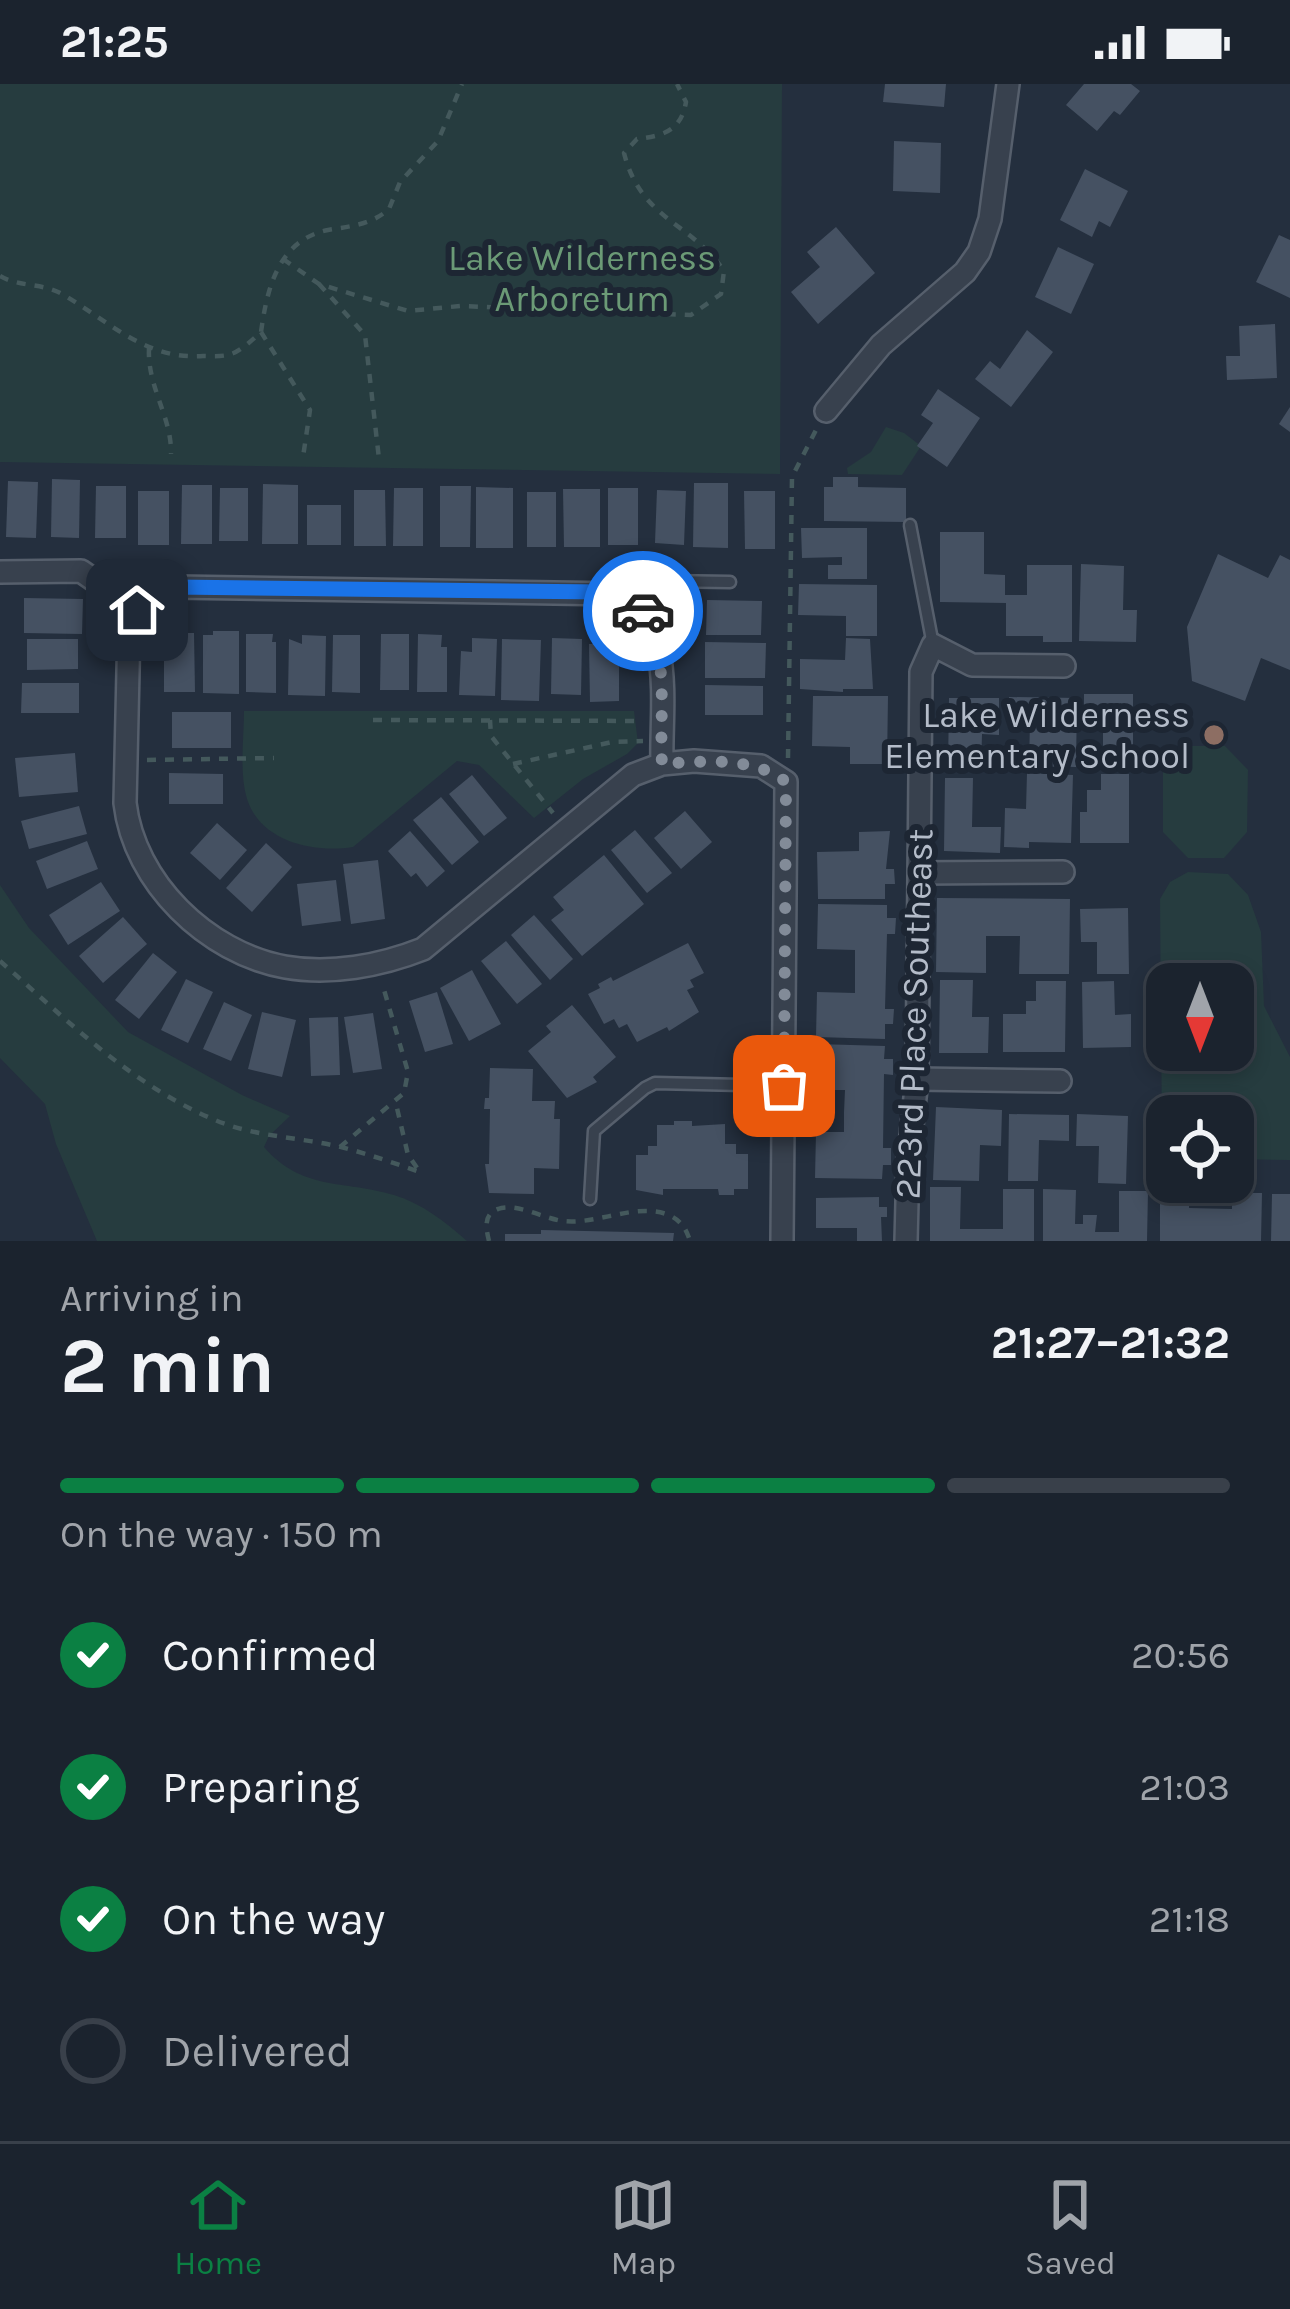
<!DOCTYPE html>
<html lang="en">
<head>
<meta charset="utf-8">
<style>
  body { margin:0; font-family:Karla,sans-serif; background:#282f3a; color:#f1f3f6; height:100vh; display:flex; flex-direction:column; font-size:45px; white-space:nowrap }
  * { box-sizing:border-box; margin:0 }
  p { font-size:39px; color:#a0a4aa }
  .icon { flex:none; width:66px; height:66px; fill:none; stroke:currentColor; stroke-width:2; stroke-linecap:round; stroke-linejoin:round }
  .map { position:relative; height:1157px; overflow:hidden }
  .side { display:flex; flex-direction:column; background:#1b232e; flex:1 }
  .side>* { flex:none }
  .needle { width:78px; rotate:180deg }
  .tools { position:absolute; left:1146px; top:879px; display:grid; gap:24px }
  .tools a { display:grid; place-items:center; width:108px; height:108px; border-radius:24px; background:#1b232e; box-shadow:0 6px 18px #0003,0 0 0 3px #39404a; font-size:60px }
  .pin { position:absolute; display:grid; place-items:center; width:102px; height:102px; color:#fff; margin:-51px; border-radius:24px; box-shadow:0 6px 18px #0006 }
  .courier { position:absolute; display:grid; place-items:center; width:120px; height:120px; margin:-60px; border:9px solid #1a73e8; border-radius:50%; background:#fff; color:#222; box-shadow:0 3px 15px #0007 }
  .overview em { font-style:normal; font-weight:700 }
  .overview div { display:flex; flex-direction:column-reverse }
  .overview { display:flex; align-items:center; justify-content:space-between; height:204px; padding:0 60px }
  h1 { font-size:78px; font-weight:700; line-height:90px }
  .bar { display:grid; grid-template-columns:repeat(4,1fr); gap:18px 12px; align-content:center; height:144px; padding:0 60px }
  .bar i { height:15px; border-radius:9px; background:#39404a }
  .bar .current { background:#0b8043 }
  .bar p { grid-column:span 4 }
  ol { padding:0 60px; list-style:none }
  li { display:flex; align-items:center; gap:36px; height:132px }
  li p { margin-inline-start:auto }
  li .icon { padding:12px; border-radius:50%; background:#0b8043; color:#fff; stroke-width:4 }
  li:last-child { color:#a0a4aa }
  li i { width:66px; height:66px; border:6px solid #39404a; border-radius:50% }
  .status { display:flex; justify-content:space-between; align-items:center; height:84px; padding:0 60px; background:#1b232e; direction:ltr }
  .status svg { height:33px; fill:currentColor }
  .dock { display:flex; justify-content:space-around; align-items:center; height:168px; border-top:3px solid #39404a; background:#1b232e; font-size:33px; color:#a0a4aa }
  .dock a { display:grid; justify-items:center; gap:6px }
  .dock .current { color:#0b8043 }
  .map>svg:first-child { display:block }
  .green { fill:#263c3f; fill-rule:evenodd }
  .building { fill:#455162 }
  .lines { fill:none; stroke-linecap:round; stroke-linejoin:round }
  .lane-casing { stroke:#565f6c; stroke-width:15 }
  .street-casing { stroke:#565f6c; stroke-width:26 }
  .path { stroke:#44595c; stroke-width:4.5; stroke-dasharray:9 9; stroke-linecap:butt }
  .lane { stroke:#38414e; stroke-width:10 }
  .street { stroke:#38414e; stroke-width:21 }
  .done { stroke:#828b98; stroke-width:12; stroke-dasharray:0 21.6 }
  .route { stroke:#1a73e8; stroke-width:15 }
  .education-dot { fill:#8d6e63; stroke:#1d2633; stroke-width:4.5 }
  .labels { text-anchor:middle; stroke-width:12; stroke-linejoin:round; paint-order:stroke }
  .park-label { font-size:36px; fill:#6b9a76; stroke:#1d2633 }
  .poi-label { font-size:36px; fill:#b4bcc9; stroke:#1d2633; text-anchor:end }
  .street-label { font-size:36px; fill:#b4bcc9; stroke:#1d2633 }
</style>
</head>
<body>
<div class="status"><b>21:25</b><svg viewBox="0 0 49 12"><path d="M0 12V9h3v3zM5 12V6h3v6zM10 12V3h3v9zM15 12V0h3v12zM26 1h20v11H26zM47 4h2v5h-2z"/></svg></div>
<div class="map">
<svg width="1290" height="1157" viewBox="0 0 1290 1157">
  <rect width="100%" height="100%" fill="#242f3e"/>
  <g class="green">
    <polygon points="0,0 782,0 780,390 0,378"/>
    <polygon points="886,343 904,349 921,362 902,391 848,390 847,384 871,368"/>
    <path d="M 244,627 L 634,627 L 638,659 L 627,670 L 583,695 L 534,734 L 479,681 L 457,677 L 353,763 C 313,769 261,758 247,715 C 239,688 244,655 244,627 Z"/>
    <polygon points="1188,662 1225,662 1248,686 1247,748 1224,774 1188,774 1163,748 1163,683"/>
    <path d="M 1188,788 L 1228,790 L 1248,811 L 1261,848 L 1264,922 L 1290,973 L 1290,1076 L 1233,1075 L 1233,1032 L 1167,1032 L 1167,1063 L 1162,1058 L 1160,815 L 1170,798 ZM 1167,900 L 1233,900 L 1233,966 L 1167,966 Z"/>
    <path d="M 0,801 L 29,844 L 128,948 L 242,1011 L 290,1032 L 269,1052 L 264,1063 C 302,1107 343,1096 394,1111 C 421,1119 446,1138 467,1157 L 97,1157 L 56,1060 L 45,1020 L 0,974 Z"/>
  </g>
  <g class="building">
    <polygon points="885,0 946,0 944,23 883,18"/>
    <polygon points="1084,0 1131,0 1140,7 1120,31 1114,27 1097,47 1066,21"/>
    <polygon points="894,57 941,59 940,109 893,107"/>
    <polygon points="1085,85 1128,107 1110,143 1099,137 1092,153 1060,136"/>
    <polygon points="836,143 875,189 818,240 791,208 820,183 807,168"/>
    <polygon points="1279,151 1290,156 1290,214 1256,198"/>
    <polygon points="1058,163 1094,180 1071,230 1035,213"/>
    <polygon points="1275,240 1277,294 1227,296 1226,272 1240,272 1239,242"/>
    <polygon points="1027,246 1053,268 1011,323 975,295 990,277 1000,285"/>
    <polygon points="938,305 980,334 947,383 917,362 933,339 921,331"/>
    <polygon points="1290,323 1290,348 1279,340"/>
    <polygon points="833,393 858,393 858,403 906,404 906,438 824,437 824,403 833,403"/>
    <polygon points="52,395 80,396 79,454 51,453"/>
    <polygon points="8,397 38,398 36,454 6,453"/>
    <polygon points="694,399 728,399 728,464 693,463"/>
    <polygon points="263,400 298,401 298,460 262,460"/>
    <polygon points="182,401 212,401 212,460 181,460"/>
    <polygon points="96,402 126,402 126,454 95,454"/>
    <polygon points="440,402 471,402 470,463 440,463"/>
    <polygon points="476,403 513,404 513,464 476,464"/>
    <polygon points="220,404 248,404 248,457 219,457"/>
    <polygon points="394,404 423,404 423,462 393,462"/>
    <rect x="608" y="404" width="30" height="57"/>
    <polygon points="563,405 600,405 600,463 564,463"/>
    <polygon points="354,406 385,406 386,462 354,462"/>
    <polygon points="657,406 686,407 684,461 655,459"/>
    <rect x="138" y="407" width="31" height="54"/>
    <polygon points="744,407 775,407 775,465 745,465"/>
    <rect x="527" y="408" width="29" height="55"/>
    <rect x="307" y="421" width="34" height="40"/>
    <polygon points="801,444 867,444 867,495 828,495 828,481 842,481 842,473 802,474"/>
    <polygon points="940,448 984,448 984,490 1005,491 1005,511 1027,511 1027,481 1072,481 1072,558 1043,558 1043,552 1006,552 1006,519 940,518"/>
    <polygon points="1218,470 1268,494 1280,471 1290,476 1290,586 1261,574 1245,617 1192,597 1187,543"/>
    <polygon points="1081,480 1124,482 1123,526 1137,526 1136,558 1079,557"/>
    <polygon points="799,500 877,501 877,552 846,552 846,532 798,531"/>
    <polygon points="24,514 83,515 82,550 24,549"/>
    <polygon points="707,516 762,517 761,551 706,551"/>
    <polygon points="213,547 239,547 239,610 203,609 203,551 213,551"/>
    <polygon points="164,549 194,549 195,608 164,608"/>
    <polygon points="246,550 273,550 272,558 276,558 276,609 246,608"/>
    <polygon points="381,550 409,550 409,606 380,606"/>
    <polygon points="418,550 442,551 441,563 447,563 447,608 417,608"/>
    <polygon points="302,551 326,552 325,612 288,611 289,555 302,560"/>
    <polygon points="333,551 360,551 360,609 332,608"/>
    <polygon points="472,554 497,555 495,612 459,611 461,567 472,568"/>
    <polygon points="552,554 582,555 581,611 551,610"/>
    <polygon points="846,554 870,555 873,605 843,605 843,608 800,605 800,575 845,576"/>
    <polygon points="27,555 78,555 78,585 27,586"/>
    <polygon points="502,555 541,556 539,617 501,616"/>
    <polygon points="705,558 766,559 765,594 705,594"/>
    <polygon points="589,560 619,560 619,617 590,618"/>
    <polygon points="22,599 79,599 79,629 21,629"/>
    <polygon points="705,601 763,602 763,631 705,631"/>
    <polygon points="1084,610 1133,610 1133,683 1103,682 1103,637 1084,637"/>
    <polygon points="813,612 888,612 887,680 850,680 850,663 812,662"/>
    <polygon points="1009,613 1077,614 1076,683 1029,682 1030,637 1009,637"/>
    <polygon points="949,614 999,614 999,651 982,650 981,686 948,686"/>
    <rect x="172" y="628" width="59" height="36"/>
    <polygon points="75,669 78,708 19,713 15,674"/>
    <polygon points="169,689 223,690 223,720 169,720"/>
    <polygon points="1027,689 1073,691 1071,759 1029,758 1029,764 1004,763 1005,724 1026,725"/>
    <polygon points="1101,690 1129,690 1129,759 1080,759 1080,728 1087,728 1087,706 1101,706"/>
    <polygon points="472,691 507,734 484,752 449,710"/>
    <polygon points="945,694 973,694 972,743 1001,743 1000,769 944,767"/>
    <polygon points="441,713 479,758 452,781 413,736"/>
    <polygon points="79,722 87,750 29,765 21,737"/>
    <polygon points="685,727 712,758 681,785 654,754"/>
    <polygon points="217,739 247,766 220,796 190,769"/>
    <polygon points="635,746 672,789 647,809 611,766"/>
    <polygon points="410,747 445,787 427,803 416,789 411,793 388,767"/>
    <polygon points="890,747 886,785 894,785 895,800 885,800 885,815 818,815 817,768 859,767 859,748"/>
    <polygon points="87,757 98,785 47,805 36,777"/>
    <polygon points="266,759 292,783 252,828 226,804"/>
    <polygon points="604,771 644,820 582,872 551,836 564,826 553,813"/>
    <polygon points="378,776 385,835 351,840 343,780"/>
    <polygon points="336,796 341,837 302,842 297,800"/>
    <polygon points="101,798 120,827 68,861 49,831"/>
    <polygon points="937,814 1070,815 1069,890 1019,890 1020,852 986,852 986,889 936,888"/>
    <polygon points="818,820 887,821 887,834 896,834 895,850 887,850 885,925 894,925 893,940 885,940 885,955 816,953 817,908 855,909 855,866 817,865"/>
    <polygon points="1128,824 1129,890 1097,890 1097,858 1081,858 1080,825"/>
    <polygon points="534,831 573,875 550,896 511,851"/>
    <polygon points="123,833 147,860 103,899 79,872"/>
    <polygon points="506,857 542,900 517,920 481,877"/>
    <polygon points="688,859 704,889 690,896 694,903 687,906 699,928 669,947 667,943 637,958 627,940 619,944 614,935 604,940 588,910 600,904 598,900 611,893 613,897"/>
    <polygon points="153,869 177,888 139,935 115,916"/>
    <polygon points="472,886 501,940 469,957 440,904"/>
    <polygon points="186,895 213,908 188,959 161,946"/>
    <polygon points="940,896 973,896 972,933 989,933 988,969 939,969"/>
    <polygon points="1036,897 1066,897 1065,968 1003,968 1003,930 1026,930 1026,917 1036,917"/>
    <polygon points="1114,897 1115,931 1131,930 1131,963 1083,964 1082,898"/>
    <polygon points="437,908 453,960 425,968 409,917"/>
    <polygon points="224,918 252,931 231,977 203,965"/>
    <polygon points="572,921 616,973 593,993 597,998 567,1014 528,967 551,948 546,942"/>
    <polygon points="262,928 296,936 282,993 248,985"/>
    <polygon points="373,929 382,985 353,989 344,933"/>
    <polygon points="338,933 340,991 311,992 309,934"/>
    <polygon points="817,960 885,962 884,975 893,975 893,991 884,990 883,1064 891,1064 891,1081 883,1081 882,1095 815,1094 816,1048 844,1048 844,1028 845,1006 816,1006"/>
    <polygon points="490,984 533,985 532,1017 555,1017 554,1035 560,1035 559,1085 534,1084 534,1110 489,1109 485,1080 489,1080 490,1025 484,1025 485,1014 489,1014"/>
    <polygon points="936,1023 1002,1026 1001,1062 980,1061 979,1097 933,1096"/>
    <polygon points="1009,1030 1069,1031 1069,1057 1039,1056 1038,1097 1008,1097"/>
    <polygon points="1077,1030 1128,1032 1126,1100 1098,1099 1099,1062 1076,1062"/>
    <polygon points="674,1037 692,1037 692,1042 725,1040 725,1060 736,1060 736,1070 748,1070 748,1105 734,1105 734,1111 719,1111 718,1105 663,1105 663,1111 636,1106 636,1071 648,1071 648,1062 657,1062 657,1041 674,1041"/>
    <polygon points="930,1103 961,1103 960,1145 1003,1145 1003,1105 1034,1105 1034,1157 930,1157"/>
    <polygon points="1043,1105 1076,1106 1075,1140 1083,1140 1083,1131 1097,1131 1095,1148 1119,1148 1119,1107 1148,1107 1147,1157 1043,1157"/>
    <polygon points="1160,1107 1189,1108 1189,1124 1232,1125 1232,1109 1262,1109 1261,1157 1160,1157"/>
    <polygon points="1272,1110 1290,1110 1290,1157 1271,1157"/>
    <polygon points="879,1113 879,1123 887,1123 887,1133 881,1133 882,1157 857,1157 857,1144 816,1144 816,1114"/>
    <polygon points="541,1146 674,1149 673,1157 505,1157 505,1150 541,1150"/>
  </g>
  <g class="lines">
    <defs>
      <g id="lane">
        <polyline points="910,441 933,561"/>
        <polyline points="637,520 663,497 730,498"/>
        <polyline points="590,1115 594,1047 645,1004 655,999 784,1002"/>
      </g>
      <g id="street">
        <polyline points="826,327 881,261 965,188 979,168 990,135 1008,0"/>
        <polyline points="0,488 81,487 137,526"/>
        <path d="M 662,680 C 660,626 677,535 617,510 L 176,503 L 144,519 L 129,543 L 125,719 C 134,798 207,869 285,883 C 330,891 380,882 423,865 L 633,691 L 662,680 L 694,677 L 761,682 L 786,698 L 782,1157"/>
        <polyline points="920,789 1063,788"/>
        <polyline points="917,995 1060,997"/>
        <polyline points="906,1157 908,1079 917,995 921,588 933,561 972,581 1064,582"/>
      </g>
    </defs>
    <use href="#lane" class="lane-casing"/>
    <use href="#street" class="street-casing"/>
    <g class="path">
      <path d="M 283,175 L 319,200 L 408,227 L 460,222 L 691,231 L 721,210 L 724,187 C 691,138 641,136 624,69 L 637,55 C 663,52 681,47 686,18 L 677,0"/>
      <path d="M 0,192 C 19,203 43,199 62,210 C 109,237 145,276 203,272 C 211,272 223,273 231,270 C 241,267 253,255 261,248 C 267,205 278,156 328,146 C 351,142 371,141 389,125 L 400,98 L 438,57 L 462,0"/>
      <polyline points="319,200 365,251 379,375"/>
      <polyline points="261,248 310,326 303,373"/>
      <path d="M 149,264 C 147,303 172,333 171,370"/>
      <polyline points="373,636 643,637"/>
      <polyline points="490,636 491,652 553,729"/>
      <polyline points="788,674 792,393 817,344"/>
      <polyline points="147,676 274,674"/>
      <polyline points="513,680 612,658 643,657"/>
      <path d="M 0,877 C 67,936 131,1001 215,1036 C 255,1053 299,1053 341,1063 C 368,1070 394,1079 420,1088 L 408,1071 L 396,1020"/>
      <polyline points="340,1063 404,1009 408,988 382,899"/>
      <path d="M 489,1157 C 486,1145 483,1130 498,1125 C 515,1118 545,1135 563,1137 C 596,1141 635,1119 666,1130 C 680,1135 686,1144 690,1157"/>
    </g>
    <use href="#lane" class="lane"/>
    <use href="#street" class="street"/>
  </g>
  <g class="lines">
    <path class="done" d="M 643,527 C 670,569 659,632 662,680 C 702,677 753,672 786,698 L 784,1002"/>
    <polyline class="route" points="137,526 153,512 176,503 603,508 627,514 643,527"/>
  </g>
  <circle class="education-dot" cx="1214" cy="651" r="12"/>
  <g class="labels">
    <g class="park-label">
      <text x="582" y="186">Lake Wilderness<tspan x="582" dy="41">Arboretum</tspan></text>
    </g>
    <g class="poi-label">
      <text x="1190" y="643">Lake Wilderness<tspan x="1190" dy="41">Elementary School</tspan></text>
    </g>
    <g class="street-label">
      <text transform="translate(913 930) rotate(-88)" y="13">223rd Place Southeast</text>
    </g>
  </g>
</svg>
<div class="tools">
<a><svg class="needle" viewBox="-14 -14 28 28"><path d="M0-13l5 13h-10z" fill="#e53935"/><path d="M0 13l5-13h-10z" fill="#a0a4aa"/></svg></a>
<a><svg class="icon" aria-label="locate" viewBox="0 0 24 24"><circle cx="12" cy="12" r="6"/><path d="M12 2v4M12 18v4M2 12h4M18 12h4"/></svg></a>
</div>
<div class="pin" style="left:784px;top:1002px;background:#ea580c"><svg class="icon" aria-label="bag" viewBox="0 0 24 24"><path d="M5 8h14l-1 12H6zM9 8a3 3 0 0 1 6 0"/></svg></div>
<div class="pin" style="left:137px;top:526px;background:#1f2937"><svg class="icon" aria-label="home" viewBox="0 0 24 24"><path d="M3 11l9-7 9 7M6 9v11h12V9"/></svg></div>
<div class="courier" style="left:643px;top:527px"><svg class="icon" aria-label="car" viewBox="0 0 24 24"><path d="M5 17H2v-5l4-1 3-4h7l3 4 3 1v5h-3M9 17h6M6 11h13"/><circle cx="7" cy="17" r="2"/><circle cx="17" cy="17" r="2"/></svg></div>
</div>
<section class="side">
<div class="overview"><div><h1>2 min</h1><p>Arriving in</p></div><em>21:27–21:32</em></div>
<div class="bar"><i class="current"></i><i class="current"></i><i class="current"></i><i></i><p>On the way · 150 m</p></div>
<ol>
<li><svg class="icon" aria-label="check" viewBox="0 0 24 24"><path d="M5 12l5 5 9-10"/></svg>Confirmed<p>20:56</p></li>
<li><svg class="icon" aria-label="check" viewBox="0 0 24 24"><path d="M5 12l5 5 9-10"/></svg>Preparing<p>21:03</p></li>
<li><svg class="icon" aria-label="check" viewBox="0 0 24 24"><path d="M5 12l5 5 9-10"/></svg>On the way<p>21:18</p></li>
<li><i></i>Delivered</li>
</ol>
</section>
<nav class="dock">
<a class="current"><svg class="icon" aria-label="home" viewBox="0 0 24 24"><path d="M3 11l9-7 9 7M6 9v11h12V9"/></svg>Home</a>
<a><svg class="icon" aria-label="map" viewBox="0 0 24 24"><path d="M3 6l6-2 6 2 6-2v14l-6 2-6-2-6 2zM9 4v14M15 6v14"/></svg>Map</a>
<a><svg class="icon" aria-label="saved" viewBox="0 0 24 24"><path d="M7 4h10v16l-5-4-5 4z"/></svg>Saved</a>
</nav>
</body>
</html>
